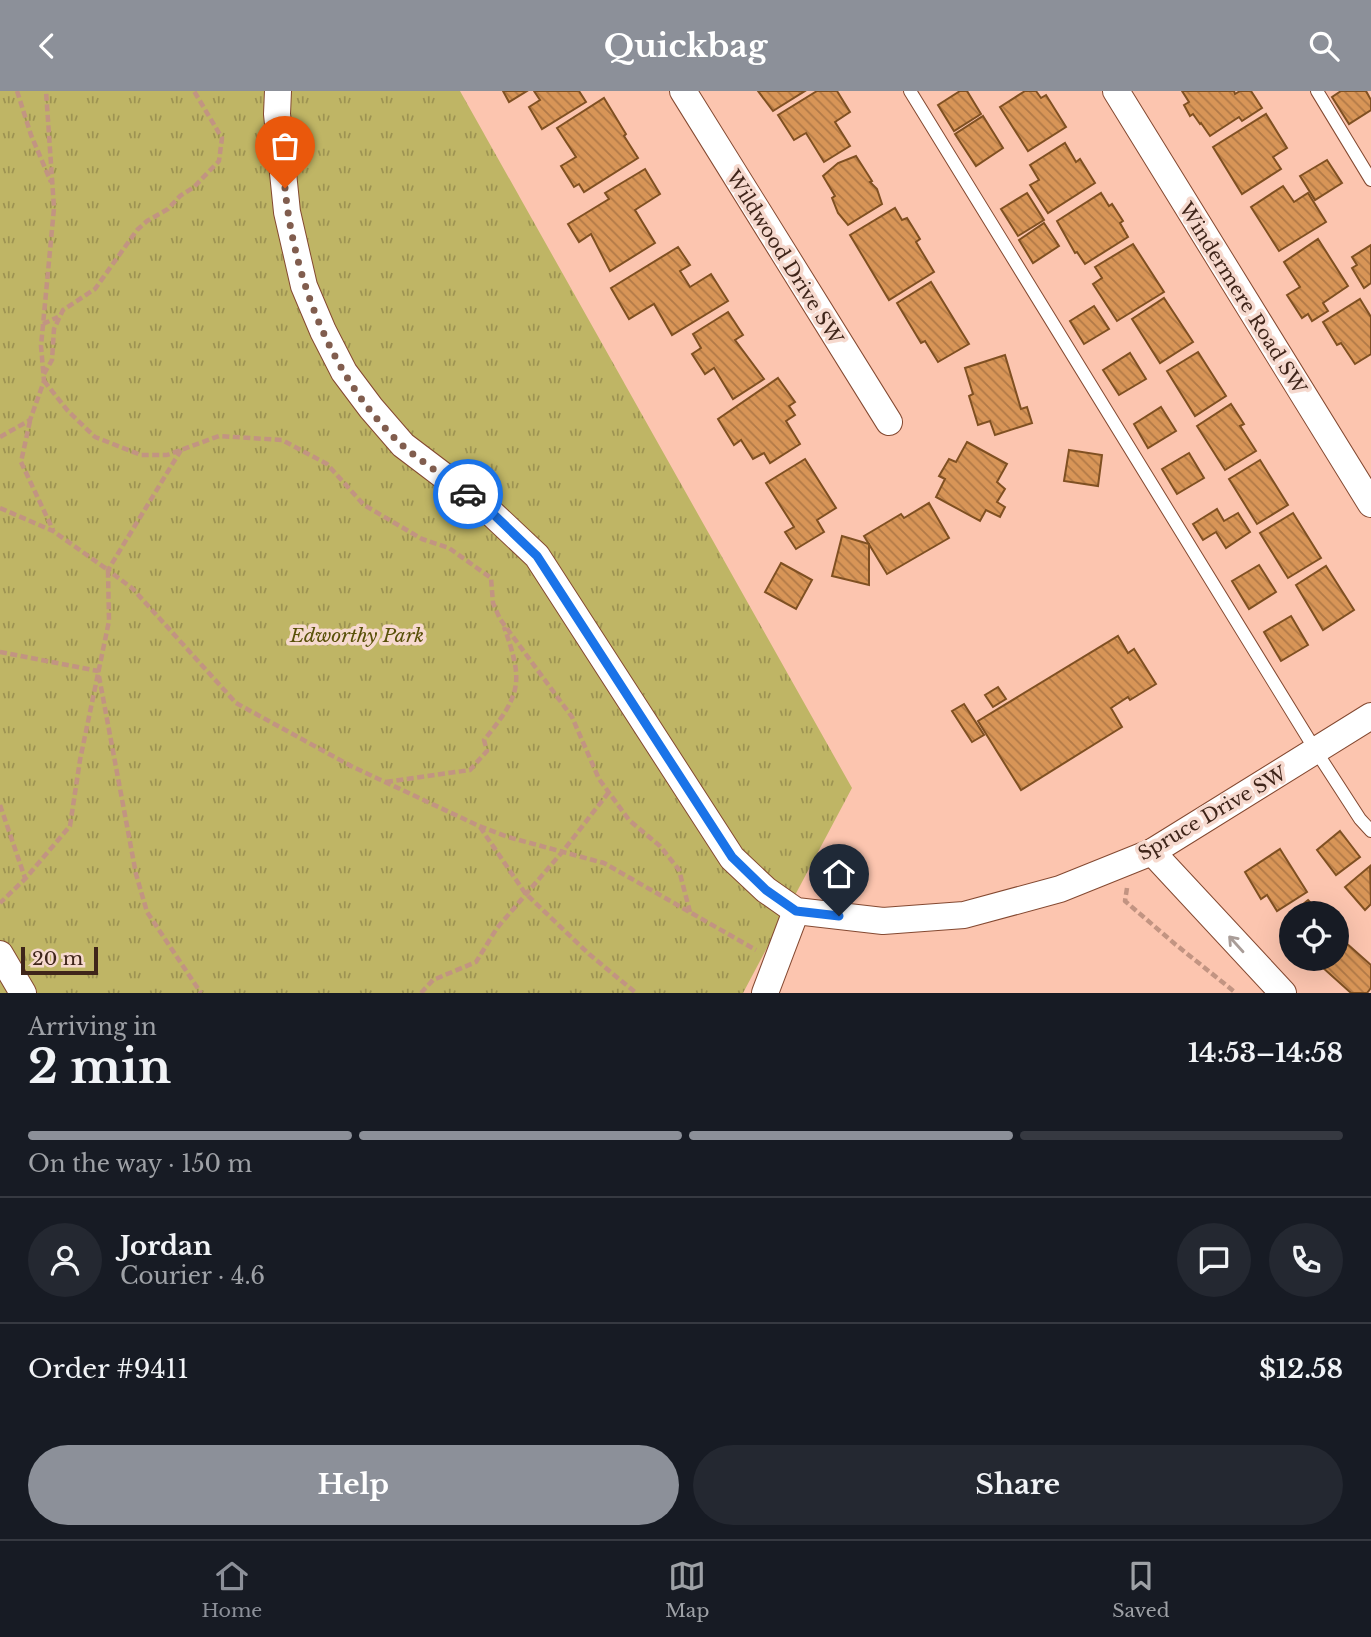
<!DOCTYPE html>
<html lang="en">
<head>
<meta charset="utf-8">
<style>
  body { margin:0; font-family:"Libre Baskerville",serif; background:#242831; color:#f1f3f6; height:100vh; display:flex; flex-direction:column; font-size:26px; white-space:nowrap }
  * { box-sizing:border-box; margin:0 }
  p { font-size:23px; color:#9ea1a6 }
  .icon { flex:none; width:38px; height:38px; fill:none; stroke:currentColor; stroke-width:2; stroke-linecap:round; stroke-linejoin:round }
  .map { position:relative; height:902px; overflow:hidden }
  .side { display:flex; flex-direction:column; background:#171b24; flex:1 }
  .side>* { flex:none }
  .controls { position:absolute; left:1279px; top:810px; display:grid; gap:14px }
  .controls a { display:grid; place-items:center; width:70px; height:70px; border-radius:50%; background:#171b24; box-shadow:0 7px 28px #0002; font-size:35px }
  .scale { position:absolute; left:21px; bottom:18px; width:77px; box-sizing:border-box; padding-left:7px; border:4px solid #3f251a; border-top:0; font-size:19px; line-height:24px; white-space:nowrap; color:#3f251a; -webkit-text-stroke:5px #f6d9ce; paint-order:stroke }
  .pin { position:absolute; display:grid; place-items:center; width:60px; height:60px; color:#fff; margin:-72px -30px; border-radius:50% 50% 50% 0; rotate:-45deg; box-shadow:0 0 7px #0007 }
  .pin .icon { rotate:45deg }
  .courier { position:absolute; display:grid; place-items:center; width:70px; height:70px; margin:-35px; border:5px solid #1a73e8; border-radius:50%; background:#fff; color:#222; box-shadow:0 2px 9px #0007 }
  .summary em { font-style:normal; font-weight:800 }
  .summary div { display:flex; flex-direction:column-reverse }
  .summary { display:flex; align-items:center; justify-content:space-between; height:119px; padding:0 28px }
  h1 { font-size:46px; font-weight:800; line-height:52px }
  .bar { display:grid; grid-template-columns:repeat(4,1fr); gap:10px 7px; align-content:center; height:84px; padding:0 28px }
  .bar i { height:9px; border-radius:5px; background:#363941 }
  .bar .active { background:#8c9099 }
  .bar p { grid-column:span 4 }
  .line { display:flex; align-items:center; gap:18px; padding:0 28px; border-top:2px solid #363941 }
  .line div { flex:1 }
  .round { display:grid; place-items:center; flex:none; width:74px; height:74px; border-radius:37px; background:#242831 }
  .primary-button { display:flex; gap:14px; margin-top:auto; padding:14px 28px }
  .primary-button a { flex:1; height:80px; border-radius:42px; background:#8c9099; color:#fff; font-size:28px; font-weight:800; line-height:80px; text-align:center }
  .primary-button a+a { background:#242831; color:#f1f3f6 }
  header { display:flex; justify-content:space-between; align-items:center; height:91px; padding:0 28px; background:#8c9099; color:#fff; font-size:32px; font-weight:800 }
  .dock { display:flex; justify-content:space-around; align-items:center; height:98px; border-top:2px solid #363941; background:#171b24; font-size:19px; color:#9ea1a6 }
  .dock a { display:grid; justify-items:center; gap:4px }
  .dock .active { color:#8c9099 }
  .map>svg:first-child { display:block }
  .park { fill:url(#park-tufts) }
  .building { fill:url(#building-back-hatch); stroke:#7f5022; stroke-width:2 }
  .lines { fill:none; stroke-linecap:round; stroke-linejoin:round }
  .service-casing { stroke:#844931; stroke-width:14 }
  .minor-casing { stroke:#844931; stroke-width:28 }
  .path { stroke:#c29482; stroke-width:4.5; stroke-dasharray:7 3.5; stroke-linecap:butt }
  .service { stroke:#fff; stroke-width:12 }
  .minor { stroke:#fff; stroke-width:26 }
  .oneway { stroke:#a99d98 }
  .done { stroke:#815d4e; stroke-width:7; stroke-dasharray:0 12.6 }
  .route { stroke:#1a73e8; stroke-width:9 }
  .labels { text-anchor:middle; stroke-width:7; stroke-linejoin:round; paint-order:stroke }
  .street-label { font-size:19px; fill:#3f251a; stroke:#f6d9ce }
  .park-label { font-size:19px; font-style:italic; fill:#585008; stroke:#f6d9ce }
</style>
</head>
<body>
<header><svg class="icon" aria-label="back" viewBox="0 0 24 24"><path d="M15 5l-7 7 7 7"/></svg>Quickbag<svg class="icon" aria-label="search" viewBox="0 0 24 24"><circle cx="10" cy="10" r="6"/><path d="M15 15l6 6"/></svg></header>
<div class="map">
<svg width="1371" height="902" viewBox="0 0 1371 902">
  <defs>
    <pattern id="park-tufts" width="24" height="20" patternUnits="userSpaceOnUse" patternTransform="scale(1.75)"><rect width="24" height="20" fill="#bfb565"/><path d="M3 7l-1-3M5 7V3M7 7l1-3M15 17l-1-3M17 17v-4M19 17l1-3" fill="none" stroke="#9d9352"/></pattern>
    <pattern id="building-back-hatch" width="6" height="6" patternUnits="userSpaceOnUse" patternTransform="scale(1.75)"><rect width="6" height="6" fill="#d89557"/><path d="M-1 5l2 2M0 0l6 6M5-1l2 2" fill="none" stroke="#b17947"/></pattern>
  </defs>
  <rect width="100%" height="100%" fill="#fcc5af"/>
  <polygon class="park" points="0,0 460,0 852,697 743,902 0,902"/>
  <g class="building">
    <polygon points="503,0 527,0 509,11"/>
    <polygon points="534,0 579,0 586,11 542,38 529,16 540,9"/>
    <polygon points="758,0 805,0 773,20"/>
    <polygon points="817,0 837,0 850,21 835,31 850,55 824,71 806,42 794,49 778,24"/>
    <polygon points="960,0 967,0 981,23 954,40 938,14"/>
    <polygon points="1025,0 1036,0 1041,7 1046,4 1066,36 1028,60 1000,16"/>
    <polygon points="1182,0 1234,0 1235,3 1240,0 1251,0 1262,17 1242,30 1239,26 1210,45 1201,32 1200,33 1193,23 1190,25 1184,14 1189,11"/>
    <polygon points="1341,0 1366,0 1371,9 1371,19 1349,33 1332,6"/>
    <polygon points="604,7 626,43 624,45 638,67 584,101 579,93 574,96 561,75 576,66 557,37"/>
    <polygon points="1266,23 1287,57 1273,66 1281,78 1242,103 1213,56"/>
    <polygon points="983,25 1003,57 976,75 955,43"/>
    <polygon points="1065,52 1076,71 1080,68 1095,92 1048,122 1030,94 1039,89 1030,74"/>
    <polygon points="856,65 872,90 870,91 877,98 882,113 848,134 838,122 832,107 835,105 823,85 838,72"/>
    <polygon points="1327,69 1342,92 1315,109 1300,85"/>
    <polygon points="645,78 660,103 635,119 655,152 610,180 591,143 579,151 568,133 609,108 605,102"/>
    <polygon points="1283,95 1294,111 1308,102 1326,131 1279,160 1251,116"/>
    <polygon points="1027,102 1044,129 1018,145 1001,118"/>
    <polygon points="1101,102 1109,115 1112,113 1123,130 1120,132 1128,146 1085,173 1077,161 1075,162 1057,130"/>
    <polygon points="895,117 902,129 907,127 920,148 916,151 934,181 889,209 850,144"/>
    <polygon points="1044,132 1059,155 1033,172 1019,149"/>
    <polygon points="1318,148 1348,195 1323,212 1328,220 1312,230 1308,223 1302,227 1287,204 1300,196 1284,171"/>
    <polygon points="1133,153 1164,201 1117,230 1093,193 1102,187 1095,176"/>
    <polygon points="1371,154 1371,192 1364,197 1352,177 1357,174 1352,166"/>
    <polygon points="678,156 690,174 680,180 690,196 711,183 728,210 672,244 654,213 629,228 611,197"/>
    <polygon points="931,191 969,253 938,271 925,250 921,252 897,212"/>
    <polygon points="1164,207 1193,251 1160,272 1132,228"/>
    <polygon points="1360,208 1371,226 1371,263 1355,273 1341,252 1337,254 1323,231"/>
    <polygon points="1094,215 1109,238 1084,253 1070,230"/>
    <polygon points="728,221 743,244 735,249 764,288 733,308 714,277 705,283 692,263 701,257 693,243"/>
    <polygon points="1198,261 1226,305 1195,325 1167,280"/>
    <polygon points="1130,262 1146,288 1119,304 1103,279"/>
    <polygon points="1005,264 1021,318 1027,316 1032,332 995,344 990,330 978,334 969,305 973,303 965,277"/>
    <polygon points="778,287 795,311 789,315 795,324 786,330 800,353 770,372 764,362 753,368 741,349 734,354 718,328"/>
    <polygon points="1231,313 1244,333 1240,335 1256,360 1225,379 1197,335"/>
    <polygon points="1161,316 1176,340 1148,357 1134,333"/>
    <polygon points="967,351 1007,373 997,391 1005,398 997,411 1005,416 1000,426 986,419 980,430 936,406 945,388 939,385 949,368 956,371"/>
    <polygon points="1069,359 1102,364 1098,395 1064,390"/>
    <polygon points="1189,362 1204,387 1177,403 1162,378"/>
    <polygon points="805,368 836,417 817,429 824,441 796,458 785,441 794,436 766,392"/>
    <polygon points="1260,369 1288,414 1257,433 1229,388"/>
    <polygon points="929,412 949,447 887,483 864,445 901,423 904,427"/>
    <polygon points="1217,418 1224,430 1238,422 1250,441 1226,457 1216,441 1203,449 1193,433"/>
    <polygon points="1293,422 1321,467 1288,487 1260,442"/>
    <polygon points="842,445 869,453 869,494 832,485"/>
    <polygon points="781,472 812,489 796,518 765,501"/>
    <polygon points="1259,474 1276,501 1249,518 1232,490"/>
    <polygon points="1326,475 1354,519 1323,539 1296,494"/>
    <polygon points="1291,525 1308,554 1281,570 1264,541"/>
    <polygon points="1118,545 1128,562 1134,558 1156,593 1130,609 1128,606 1111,617 1122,636 1021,699 978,630"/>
    <polygon points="998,596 1006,608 993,616 985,604"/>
    <polygon points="964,613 984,644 972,651 952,620"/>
    <polygon points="1340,740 1360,766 1336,784 1317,759"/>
    <polygon points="1280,758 1307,801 1277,820 1267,804 1261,808 1245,781"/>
    <polygon points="1370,775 1371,813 1365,819 1345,796"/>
    <polygon points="1308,809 1320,822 1292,822"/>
    <polygon points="1345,851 1371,874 1371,897 1367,902 1351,902 1322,876 1329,868 1337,868 1337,860"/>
  </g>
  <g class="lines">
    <defs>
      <g id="service">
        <polyline points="910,0 1316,660 1360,728 1371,740"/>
        <polyline points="1317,0 1371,89"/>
      </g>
      <g id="minor">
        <polyline points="278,0 277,23 287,121 304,195 323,240 344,281 371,317 403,354 486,417 537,465 732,767 766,799 796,820 883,830 964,824 1060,798 1152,761 1371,625"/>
        <polyline points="683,0 889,331"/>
        <polyline points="1116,0 1371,413"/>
        <polyline points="1152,761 1283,902"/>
        <polyline points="0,863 23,902"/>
        <polyline points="765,902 796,820"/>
      </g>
    </defs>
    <use href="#service" class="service-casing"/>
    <use href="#minor" class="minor-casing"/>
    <g class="path">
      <polyline points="17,0 31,44 51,91"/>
      <polyline points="43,233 58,226"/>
      <polyline points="44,283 52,269 54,238 63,219 95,198 137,139 147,130 168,118 180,105 194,96 219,70 222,47 194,0"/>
      <polyline points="44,290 68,320 95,346 141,364 167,364 219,345 282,349 327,373 364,414 422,448 449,457 491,487 493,512 500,528 572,626 599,688 629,729 660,755 679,779 690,821"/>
      <polyline points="30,330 21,371 53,439"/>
      <polyline points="0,346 30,329 44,290 41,255 54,117 46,0"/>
      <polyline points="181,359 108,479 133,498 236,612 351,675 479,735 508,746 604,772 756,859"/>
      <polyline points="0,417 53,440 108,479 109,530 80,669 70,735 25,788 0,812"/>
      <polyline points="0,561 98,580 136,783 147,821 201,902"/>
      <path d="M 386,691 L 470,679 L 487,660 L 484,649 C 521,604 524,591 504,536"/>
      <polyline points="0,714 25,787"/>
      <polyline points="480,736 525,802 589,863 636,902"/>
      <polyline points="1127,797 1125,810 1175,853 1236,902"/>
      <polyline points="421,902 433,889 476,871 497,837 563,760 609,701"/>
    </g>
    <use href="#service" class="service"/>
    <use href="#minor" class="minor"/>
  </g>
  <defs><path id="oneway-shaft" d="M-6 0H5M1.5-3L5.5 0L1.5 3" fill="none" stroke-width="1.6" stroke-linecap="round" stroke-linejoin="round" transform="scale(1.75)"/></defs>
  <use class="oneway" href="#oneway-shaft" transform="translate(1236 853) rotate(-132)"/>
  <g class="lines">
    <path class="done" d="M 285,97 C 294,189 333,291 403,355 C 423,372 447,387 468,403"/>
    <polyline class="route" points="468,403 486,416 537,465 732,766 766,799 796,820 839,825"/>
  </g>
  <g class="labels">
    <g class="street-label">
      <text transform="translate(785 166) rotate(58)" y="7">Wildwood Drive SW</text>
      <text transform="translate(1243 207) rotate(58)" y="7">Windermere Road SW</text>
      <text transform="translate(1212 722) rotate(-30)" y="7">Spruce Drive SW</text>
    </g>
    <g class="park-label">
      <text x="357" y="551">Edworthy Park</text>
    </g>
  </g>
</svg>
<div class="controls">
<a><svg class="icon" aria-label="locate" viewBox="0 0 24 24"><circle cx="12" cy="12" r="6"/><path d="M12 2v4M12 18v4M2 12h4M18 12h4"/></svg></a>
</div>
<div class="scale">20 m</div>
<div class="pin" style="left:285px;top:97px;background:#ea580c"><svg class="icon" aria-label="bag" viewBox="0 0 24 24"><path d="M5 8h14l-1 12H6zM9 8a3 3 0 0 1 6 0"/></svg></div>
<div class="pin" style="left:839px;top:825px;background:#1f2937"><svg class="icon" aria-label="home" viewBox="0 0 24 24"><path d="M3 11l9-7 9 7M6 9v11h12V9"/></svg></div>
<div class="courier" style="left:468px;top:403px"><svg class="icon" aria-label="car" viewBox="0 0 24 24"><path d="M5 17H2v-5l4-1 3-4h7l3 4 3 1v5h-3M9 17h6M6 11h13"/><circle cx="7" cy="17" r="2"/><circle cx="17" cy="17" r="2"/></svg></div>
</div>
<section class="side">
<div class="summary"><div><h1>2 min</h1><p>Arriving in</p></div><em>14:53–14:58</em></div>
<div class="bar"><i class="active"></i><i class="active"></i><i class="active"></i><i></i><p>On the way · 150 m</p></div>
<div class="line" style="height:126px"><a class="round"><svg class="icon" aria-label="person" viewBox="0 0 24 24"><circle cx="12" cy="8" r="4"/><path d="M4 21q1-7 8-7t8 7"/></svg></a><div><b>Jordan</b><p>Courier · 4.6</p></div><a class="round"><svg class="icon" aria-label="chat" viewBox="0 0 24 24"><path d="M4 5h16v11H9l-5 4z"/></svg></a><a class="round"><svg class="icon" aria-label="phone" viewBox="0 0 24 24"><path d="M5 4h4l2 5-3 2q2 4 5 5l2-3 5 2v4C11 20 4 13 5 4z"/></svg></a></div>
<div class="line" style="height:91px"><div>Order #9411</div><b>$12.58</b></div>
<div class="primary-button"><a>Help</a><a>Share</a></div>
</section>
<nav class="dock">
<a class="active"><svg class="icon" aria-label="home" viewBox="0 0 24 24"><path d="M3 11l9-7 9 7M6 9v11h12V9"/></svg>Home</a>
<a><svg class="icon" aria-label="map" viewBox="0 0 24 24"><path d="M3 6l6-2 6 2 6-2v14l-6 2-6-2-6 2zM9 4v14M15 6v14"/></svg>Map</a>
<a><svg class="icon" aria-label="saved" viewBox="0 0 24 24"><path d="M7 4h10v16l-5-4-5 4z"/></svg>Saved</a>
</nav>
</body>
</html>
